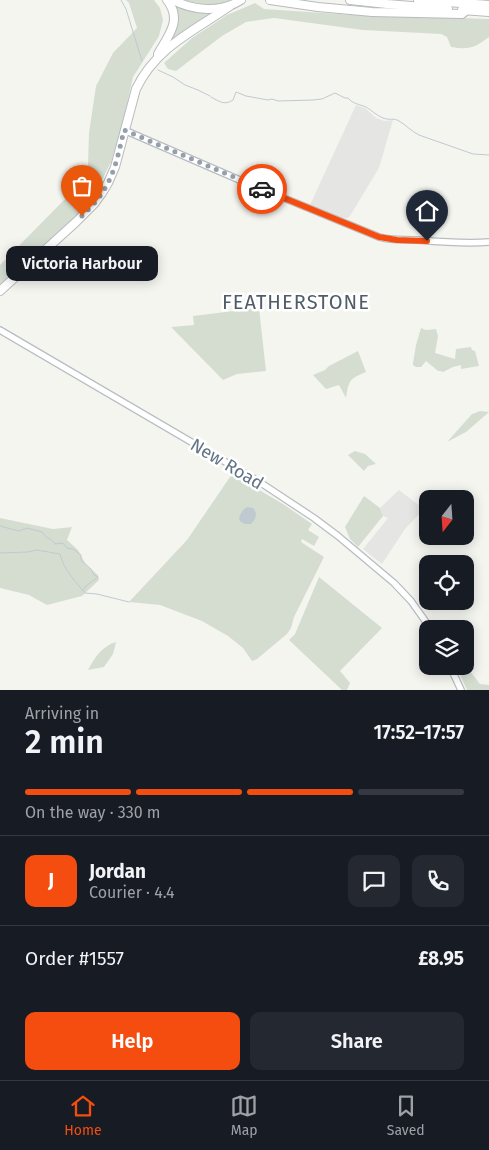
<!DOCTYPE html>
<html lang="en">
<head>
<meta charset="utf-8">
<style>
  body { margin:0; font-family:"Fira Sans",sans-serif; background:#242831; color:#f1f3f6; height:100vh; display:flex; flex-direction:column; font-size:19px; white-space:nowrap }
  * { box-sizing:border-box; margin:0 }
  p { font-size:16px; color:#9ea1a6 }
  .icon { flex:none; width:28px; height:28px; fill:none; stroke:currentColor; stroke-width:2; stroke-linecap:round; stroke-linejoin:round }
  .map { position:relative; height:690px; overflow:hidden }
  .drawer { display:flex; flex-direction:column; background:#171b24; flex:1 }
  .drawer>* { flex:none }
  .needle { width:32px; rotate:197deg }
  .fabs { position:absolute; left:419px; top:490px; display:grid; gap:10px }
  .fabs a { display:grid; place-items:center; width:55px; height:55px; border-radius:10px; background:#171b24; box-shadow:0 2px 12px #0003; font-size:25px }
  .pin { position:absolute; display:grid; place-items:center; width:42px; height:42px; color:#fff; margin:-51px -21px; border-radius:50% 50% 50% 0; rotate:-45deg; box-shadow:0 0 5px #0007 }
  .pin .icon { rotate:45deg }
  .courier { position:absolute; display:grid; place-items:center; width:50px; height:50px; margin:-25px; border:4px solid #f54d10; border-radius:50%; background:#fff; color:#222; box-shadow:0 1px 6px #0007 }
  .bubble { position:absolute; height:35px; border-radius:10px; background:#171b24; box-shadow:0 2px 12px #0003; font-size:16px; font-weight:600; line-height:35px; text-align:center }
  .headline em { font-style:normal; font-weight:600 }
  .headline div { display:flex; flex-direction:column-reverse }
  .headline { display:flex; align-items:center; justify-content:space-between; height:85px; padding:0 25px }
  h1 { font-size:32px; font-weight:600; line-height:38px }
  .bar { display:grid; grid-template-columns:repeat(4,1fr); gap:8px 5px; align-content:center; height:60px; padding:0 25px }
  .bar i { height:6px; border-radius:4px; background:#363941 }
  .bar .active { background:#f54d10 }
  .bar p { grid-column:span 4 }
  .line { display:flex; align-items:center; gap:12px; padding:0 25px; border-top:1px solid #363941 }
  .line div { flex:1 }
  .round { display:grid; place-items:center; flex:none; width:52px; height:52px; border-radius:10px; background:#242831 }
  .action { display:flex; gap:10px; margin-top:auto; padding:10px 25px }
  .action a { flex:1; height:58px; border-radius:10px; background:#f54d10; color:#fff; font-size:20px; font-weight:600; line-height:58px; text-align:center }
  .action a+a { background:#242831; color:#f1f3f6 }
  .tab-bar { display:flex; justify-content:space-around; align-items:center; height:70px; border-top:1px solid #363941; background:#171b24; font-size:14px; color:#9ea1a6 }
  .tab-bar a { display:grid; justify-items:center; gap:2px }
  .tab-bar .active { color:#f54d10 }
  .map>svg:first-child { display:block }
  .built { fill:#e5e6e4 }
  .green { fill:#d5ddd1 }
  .water { fill:#bfcad0 }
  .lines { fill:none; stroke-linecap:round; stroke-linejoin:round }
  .stream { stroke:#bfcad0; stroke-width:1 }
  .secondary-casing { stroke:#b8bdc2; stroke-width:8 }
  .highway-casing { stroke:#b8bbbe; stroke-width:10 }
  .secondary { stroke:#fff; stroke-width:5.5 }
  .highway { stroke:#fff; stroke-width:8 }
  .done { stroke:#95a0aa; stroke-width:5; stroke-dasharray:0 9 }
  .route { stroke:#f54d10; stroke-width:6 }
  .labels { text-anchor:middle; stroke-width:5; stroke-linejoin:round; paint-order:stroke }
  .street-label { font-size:18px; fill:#617385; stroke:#fff }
  .quarter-label { font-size:20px; letter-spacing:1px; fill:#4f5d69; stroke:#fff }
</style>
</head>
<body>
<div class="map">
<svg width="489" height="690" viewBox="0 0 489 690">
  <rect width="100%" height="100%" fill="#f5f5f0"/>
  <g class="built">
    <polygon points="356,105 365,108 376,118 384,121 393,120 379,168 350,216 348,218 341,218 310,205"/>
    <polygon points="399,490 420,506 421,512 405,529 382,564 363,549 388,518 383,516 380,508"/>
  </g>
  <g class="green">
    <polygon points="126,0 154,0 160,8 163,20 159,36 133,77 123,121 111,162 97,190 75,218 0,286 0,265 71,193 84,180 88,165 89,133 96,86 113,53 137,28 129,3"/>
    <path d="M 180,0 L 235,0 C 212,7 203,8 180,0 Z"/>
    <path d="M 255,3 L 264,9 L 368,16 L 436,17 L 489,19 L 489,37 C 474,48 470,50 451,47 L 447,37 L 441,34 L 363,30 L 274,18 L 246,22 L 222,36 L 176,71 L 168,69 L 164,63 L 192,38 L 227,15 Z"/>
    <polygon points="174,4 218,12 166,47"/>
    <polygon points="259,308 266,371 237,374 223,380 171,327 194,325 193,316"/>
    <polygon points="421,328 426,330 436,329 438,336 435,353 455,359 456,349 471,347 472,350 475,351 479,366 461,369 461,365 453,367 443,372 440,371 438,371 426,361 421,367 416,367 413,365 413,363 416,345"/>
    <path d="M 358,351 L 366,372 C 349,379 349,380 346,398 L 339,385 L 326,389 L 313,375 L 325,370 L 329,366 Z"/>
    <polygon points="480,411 489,412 466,432 447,442 472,414"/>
    <polygon points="355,451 365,454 376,464 368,466 364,471 348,455"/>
    <polygon points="232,474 283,504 312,524 308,530 319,537 314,546 302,539 301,542 324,557 294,617 291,628 287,634 257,659 252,661 243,648 228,636 202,621 160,605 129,602 187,540"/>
    <polygon points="364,496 380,508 383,516 358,547 350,539 345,527"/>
    <polygon points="0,518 53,529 72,527 67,540 78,550 86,565 98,575 99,580 82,596 47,605 29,595 0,588"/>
    <polygon points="319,577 382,628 340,671 350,683 347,690 342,690 289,640 295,634"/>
    <path d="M 116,642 L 113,654 L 104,667 L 88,670 C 94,658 102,646 116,642 Z"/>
    <polygon points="456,666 463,667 470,671 480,684 489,685 489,690 467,690"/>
  </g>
  <path class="water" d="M 247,507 L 253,508 C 258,513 256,519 251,524 L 245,524 L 241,522 L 239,519 C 240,514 242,510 247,507 Z"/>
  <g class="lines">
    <g class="stream">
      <polyline points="121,0 126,9 142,61"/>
      <polyline points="158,70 173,77 185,85 198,90 210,96"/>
      <path d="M 211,97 C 219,101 224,106 233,100 L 236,92 L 246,96 L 268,100 L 272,99 L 278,101 L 313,100 L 322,99 L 335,93 L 345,98 L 348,98 C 353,104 359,104 366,107 C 373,111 379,118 387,119 C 392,120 394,118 399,121 C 406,125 411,131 419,135 L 473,154 L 489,155"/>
      <path d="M 0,526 L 19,531 L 27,528 L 42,532 C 47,540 52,538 55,544 L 63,543 L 67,548 L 73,549 L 81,555 L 81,560 L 91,569 L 94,575 L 98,577 L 86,586 L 83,590"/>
      <path d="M 0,553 L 27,552 L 37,550 L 60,554 C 64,570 75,581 85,593 L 97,594 L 129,602"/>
    </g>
    <defs>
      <g id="secondary">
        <path d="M 124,130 L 235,178 L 379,237 C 392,241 405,239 418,240 C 442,242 466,244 489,242"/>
        <polyline points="0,330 258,481 314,518 338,536 394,583 411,601 431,629"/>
        <polyline points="450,666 461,690"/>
      </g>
      <g id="highway">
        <path d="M 173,0 C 194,11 221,13 241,0"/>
        <polyline points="270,0 318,7 372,12 462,14 467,10"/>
        <polyline points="350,0 387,4 448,9"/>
        <polyline points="418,0 489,5"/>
        <polyline points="462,10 489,12"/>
        <path d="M 158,54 C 168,36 183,20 167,0"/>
        <path d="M 0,291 L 76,222 L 94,204 L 102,193 L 108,183 L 115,167 L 136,89 C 156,47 194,31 230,6"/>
      </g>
    </defs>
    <use href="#secondary" class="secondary-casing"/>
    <use href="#highway" class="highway-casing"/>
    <use href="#secondary" class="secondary"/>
    <use href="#highway" class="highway"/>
  </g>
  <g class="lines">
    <path class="done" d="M 82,216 C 89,209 97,201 102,193 C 115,174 119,151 124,130 L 262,189"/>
    <polyline class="route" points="262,189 379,237 397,240 427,241"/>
  </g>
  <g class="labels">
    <g class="street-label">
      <text transform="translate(227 464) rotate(31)" y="6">New Road</text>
    </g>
    <g class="quarter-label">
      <text x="296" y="309">FEATHERSTONE</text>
    </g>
  </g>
</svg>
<div class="fabs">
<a><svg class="needle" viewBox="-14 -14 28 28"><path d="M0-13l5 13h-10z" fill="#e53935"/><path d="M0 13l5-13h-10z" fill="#9ea1a6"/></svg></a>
<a><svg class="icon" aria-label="locate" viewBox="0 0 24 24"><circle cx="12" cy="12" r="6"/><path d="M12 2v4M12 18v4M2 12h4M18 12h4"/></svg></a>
<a><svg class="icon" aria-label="layers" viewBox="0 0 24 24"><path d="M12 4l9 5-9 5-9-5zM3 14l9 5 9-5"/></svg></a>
</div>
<div class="pin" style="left:82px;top:216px;background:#ea580c"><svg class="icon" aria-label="bag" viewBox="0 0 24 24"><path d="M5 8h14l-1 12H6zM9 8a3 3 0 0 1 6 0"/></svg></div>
<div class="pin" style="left:427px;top:241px;background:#1f2937"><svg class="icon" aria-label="home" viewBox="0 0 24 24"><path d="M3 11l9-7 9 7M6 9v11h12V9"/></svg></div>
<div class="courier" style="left:262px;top:189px"><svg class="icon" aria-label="car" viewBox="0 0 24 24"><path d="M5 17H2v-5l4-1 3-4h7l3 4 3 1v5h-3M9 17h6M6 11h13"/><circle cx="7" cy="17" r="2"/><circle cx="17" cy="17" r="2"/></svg></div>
<div class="bubble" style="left:6px;top:246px;width:152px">Victoria Harbour</div>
</div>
<section class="drawer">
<div class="headline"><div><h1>2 min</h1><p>Arriving in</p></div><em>17:52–17:57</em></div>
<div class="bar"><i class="active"></i><i class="active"></i><i class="active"></i><i></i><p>On the way · 330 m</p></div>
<div class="line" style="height:90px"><b class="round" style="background:#f54d10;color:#fff">J</b><div><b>Jordan</b><p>Courier · 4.4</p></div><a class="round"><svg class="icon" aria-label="chat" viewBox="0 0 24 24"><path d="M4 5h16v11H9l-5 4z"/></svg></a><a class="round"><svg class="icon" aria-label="phone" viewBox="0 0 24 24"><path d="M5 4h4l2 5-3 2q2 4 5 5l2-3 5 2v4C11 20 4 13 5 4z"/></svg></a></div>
<div class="line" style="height:65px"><div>Order #1557</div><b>£8.95</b></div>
<div class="action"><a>Help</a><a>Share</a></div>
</section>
<nav class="tab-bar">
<a class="active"><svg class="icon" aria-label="home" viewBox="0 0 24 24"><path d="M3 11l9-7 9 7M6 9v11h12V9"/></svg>Home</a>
<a><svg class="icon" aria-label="map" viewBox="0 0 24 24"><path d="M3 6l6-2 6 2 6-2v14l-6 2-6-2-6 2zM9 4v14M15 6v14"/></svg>Map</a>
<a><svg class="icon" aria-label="saved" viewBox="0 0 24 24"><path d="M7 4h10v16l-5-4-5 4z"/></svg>Saved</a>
</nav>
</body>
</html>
